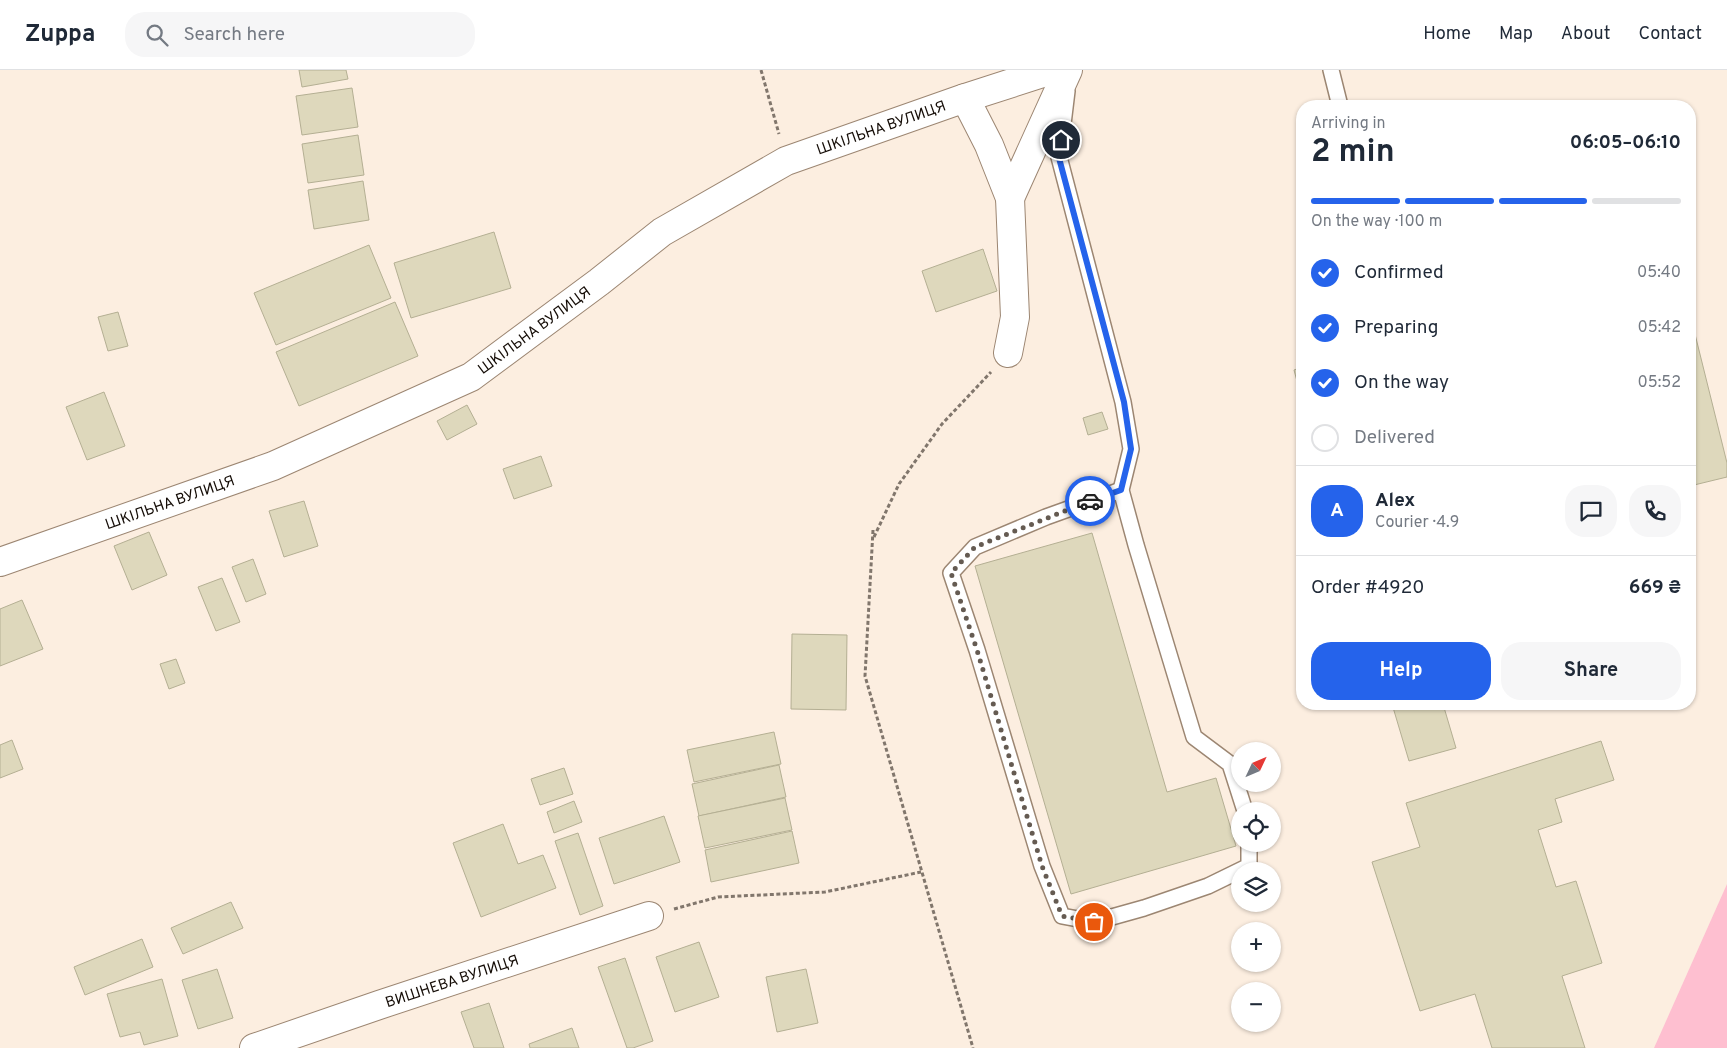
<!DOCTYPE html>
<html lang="en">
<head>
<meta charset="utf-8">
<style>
  body { margin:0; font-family:Overpass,sans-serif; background:#f6f6f7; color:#1f2937; height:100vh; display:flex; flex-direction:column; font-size:19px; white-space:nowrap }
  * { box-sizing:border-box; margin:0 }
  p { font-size:16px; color:#747a83 }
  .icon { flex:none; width:28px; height:28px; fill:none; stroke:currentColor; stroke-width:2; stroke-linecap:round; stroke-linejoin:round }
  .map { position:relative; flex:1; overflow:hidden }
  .drawer { position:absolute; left:1296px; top:30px; width:400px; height:610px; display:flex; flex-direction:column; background:#fff; border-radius:20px; box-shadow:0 1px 4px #0004 }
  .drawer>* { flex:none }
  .needle { width:32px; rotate:46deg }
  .controls { position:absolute; left:1231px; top:672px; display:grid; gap:10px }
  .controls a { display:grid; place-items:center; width:50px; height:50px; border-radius:50%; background:#fff; box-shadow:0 1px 4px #0004; font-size:25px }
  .pin { position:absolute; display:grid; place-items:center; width:42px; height:42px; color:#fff; margin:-21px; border:2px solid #fff; border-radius:50%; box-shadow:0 1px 5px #0007 }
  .courier { position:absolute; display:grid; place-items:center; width:50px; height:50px; margin:-25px; border:4px solid #2563eb; border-radius:50%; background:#fff; color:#222; box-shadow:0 1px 6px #0007 }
  .summary em { font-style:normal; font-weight:700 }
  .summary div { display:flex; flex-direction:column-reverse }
  .summary { display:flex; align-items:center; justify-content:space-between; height:85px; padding:0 15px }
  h1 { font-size:32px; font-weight:700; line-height:38px }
  .bar { display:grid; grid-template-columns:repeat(4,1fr); gap:8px 5px; align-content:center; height:60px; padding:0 15px }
  .bar i { height:6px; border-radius:4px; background:#e0e1e3 }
  .bar .selected { background:#2563eb }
  .bar p { grid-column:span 4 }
  .line { display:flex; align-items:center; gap:12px; padding:0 15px; border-top:1px solid #e0e1e3 }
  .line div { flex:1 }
  .round { display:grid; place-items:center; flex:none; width:52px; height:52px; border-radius:20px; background:#f6f6f7 }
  ol { padding:0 15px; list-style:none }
  li { display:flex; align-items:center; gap:15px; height:55px }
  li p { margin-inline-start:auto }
  li .icon { padding:5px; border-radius:50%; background:#2563eb; color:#fff; stroke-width:4 }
  li:last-child { color:#747a83 }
  li i { width:28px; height:28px; border:2px solid #e0e1e3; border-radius:50% }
  .cta { display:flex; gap:10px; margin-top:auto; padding:10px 15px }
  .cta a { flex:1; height:58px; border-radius:20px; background:#2563eb; color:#fff; font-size:20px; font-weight:700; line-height:58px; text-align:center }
  .cta a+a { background:#f6f6f7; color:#1f2937 }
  header { display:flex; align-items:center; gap:30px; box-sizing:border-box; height:70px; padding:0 25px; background:#fff; border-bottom:1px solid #e0e1e3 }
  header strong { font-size:24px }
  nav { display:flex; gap:28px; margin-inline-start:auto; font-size:18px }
  .search { width:350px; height:45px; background:#f6f6f7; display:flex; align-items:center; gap:12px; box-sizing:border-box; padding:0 18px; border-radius:20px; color:#747a83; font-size:19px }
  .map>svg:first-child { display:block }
  .green { fill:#febfd0 }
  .building { fill:#ded8bc; stroke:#b4af93 }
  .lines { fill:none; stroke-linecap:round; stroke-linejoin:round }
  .lane-casing { stroke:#9c8672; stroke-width:18 }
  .street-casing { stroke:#9c8672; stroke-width:30 }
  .path { stroke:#81766c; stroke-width:3; stroke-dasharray:4 2.5; stroke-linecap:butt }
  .lane { stroke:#fff; stroke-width:15 }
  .street { stroke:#fff; stroke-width:28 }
  .done { stroke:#655b52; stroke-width:5; stroke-dasharray:0 9 }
  .route { stroke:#2563eb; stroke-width:6 }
  .labels { text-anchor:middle; stroke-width:4; stroke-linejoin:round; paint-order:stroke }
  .street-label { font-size:15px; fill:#140c06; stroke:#fceee0 }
</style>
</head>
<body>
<header>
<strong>Zuppa</strong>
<div class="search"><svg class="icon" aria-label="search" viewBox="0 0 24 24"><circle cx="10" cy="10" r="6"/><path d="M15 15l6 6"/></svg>Search here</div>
<nav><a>Home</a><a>Map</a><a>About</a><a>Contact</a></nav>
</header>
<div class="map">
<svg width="1727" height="978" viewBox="0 0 1727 978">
  <rect width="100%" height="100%" fill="#fceee0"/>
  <polygon class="green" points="1727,814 1727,978 1654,978"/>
  <g class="building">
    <polygon points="299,0 346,0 348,9 302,17"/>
    <polygon points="352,18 358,57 302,65 296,26"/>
    <polygon points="358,65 364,105 308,113 302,74"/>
    <polygon points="363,111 369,150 314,159 308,120"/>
    <polygon points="494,162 511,218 411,248 394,193"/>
    <polygon points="369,175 391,228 276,275 254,223"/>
    <polygon points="983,179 997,221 936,242 922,201"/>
    <polygon points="395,232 418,286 299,336 276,282"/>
    <polygon points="118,242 128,276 108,281 98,247"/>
    <polygon points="1690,244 1727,393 1727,407 1690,416"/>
    <polygon points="1302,297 1302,330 1294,300"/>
    <polygon points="104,322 125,376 87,390 66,337"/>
    <polygon points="467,335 477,354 447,370 437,351"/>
    <polygon points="1102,342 1108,359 1088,365 1083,348"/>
    <polygon points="541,386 552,416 514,429 503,399"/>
    <polygon points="304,431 318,476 284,487 269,441"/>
    <polygon points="149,462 167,505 132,520 114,476"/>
    <polygon points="1092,463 1167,722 1216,708 1236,776 1071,824 975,496"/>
    <polygon points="253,489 266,524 246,532 232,497"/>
    <polygon points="222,508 240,552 216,561 198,517"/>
    <polygon points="22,530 43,579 0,596 0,539"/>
    <polygon points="792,564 847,565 846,640 791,639"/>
    <polygon points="176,589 185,613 169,619 160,594"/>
    <polygon points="1392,634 1443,634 1456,678 1409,691"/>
    <polygon points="774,662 781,694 694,712 687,680"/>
    <polygon points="12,670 23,699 0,708 0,675"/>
    <polygon points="1601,671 1614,710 1555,729 1562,752 1538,760 1556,817 1576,811 1602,893 1562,906 1585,978 1492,978 1475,924 1420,941 1372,792 1420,777 1406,733"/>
    <polygon points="779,695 786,727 699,746 692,714"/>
    <polygon points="564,698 573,724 540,735 531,709"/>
    <polygon points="785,728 792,760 705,778 698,746"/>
    <polygon points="574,731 582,752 554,763 547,742"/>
    <polygon points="664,746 680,792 614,814 599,768"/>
    <polygon points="503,754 518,794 543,785 556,818 481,847 453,773"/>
    <polygon points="792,761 799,793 711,812 705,780"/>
    <polygon points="578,763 603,836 580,845 555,771"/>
    <polygon points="231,832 243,858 183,884 171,858"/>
    <polygon points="142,869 153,897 85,925 74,897"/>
    <polygon points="699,872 719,927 675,942 656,887"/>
    <polygon points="625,888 653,971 633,978 627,978 598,897"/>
    <polygon points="217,899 233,948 198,959 182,910"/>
    <polygon points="806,899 818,953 777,962 766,907"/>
    <polygon points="162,909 178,966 144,975 140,962 120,967 107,924"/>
    <polygon points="489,933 504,978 474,978 461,942"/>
    <polygon points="572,958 579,978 530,978 529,974"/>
  </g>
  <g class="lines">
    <defs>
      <g id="lane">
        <polyline points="1331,0 1340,36"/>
        <polyline points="1067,21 1059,87 1123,332 1131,379 1121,420 1136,475 1194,667 1230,694 1245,741"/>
        <polyline points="1121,420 1046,447 975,477 951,503 977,580 1042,796 1062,846 1094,852 1144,838 1208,816 1249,796 1249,774"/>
      </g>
      <g id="street">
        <polyline points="965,28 989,75 1010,128 1015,247 1008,283"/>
        <polyline points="1010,128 1068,0"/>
        <path id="s1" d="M 0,492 L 273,396 L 471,307 L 599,212 L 662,162 L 786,91 L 965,28 L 1052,0"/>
        <path id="s2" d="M 254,978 L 379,935 L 649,846"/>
      </g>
    </defs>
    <use href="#lane" class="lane-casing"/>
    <use href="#street" class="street-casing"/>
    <g class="path">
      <polyline points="761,0 779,64"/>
      <polyline points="873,460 865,606 973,978"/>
      <polyline points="874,467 899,414 942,354 991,302"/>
      <polyline points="674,839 718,827 825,822 921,802"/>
    </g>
    <use href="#lane" class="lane"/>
    <use href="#street" class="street"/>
  </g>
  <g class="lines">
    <polyline class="done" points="1090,431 975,477 951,503 977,580 1042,796 1062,846 1094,852"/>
    <polyline class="route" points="1061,70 1059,88 1124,332 1131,379 1121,420 1090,431"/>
  </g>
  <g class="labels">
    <g class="street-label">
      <text dy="5" stroke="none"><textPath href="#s1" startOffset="990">ШКІЛЬНА ВУЛИЦЯ</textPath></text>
      <text dy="5" stroke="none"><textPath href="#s1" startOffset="585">ШКІЛЬНА ВУЛИЦЯ</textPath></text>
      <text dy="5" stroke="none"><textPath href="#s1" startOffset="180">ШКІЛЬНА ВУЛИЦЯ</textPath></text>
      <text dy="5" stroke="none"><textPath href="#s2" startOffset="209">ВИШНЕВА ВУЛИЦЯ</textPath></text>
    </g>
  </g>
</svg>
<div class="controls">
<a><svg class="needle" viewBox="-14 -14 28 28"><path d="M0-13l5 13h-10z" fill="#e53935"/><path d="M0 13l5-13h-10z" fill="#747a83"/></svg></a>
<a><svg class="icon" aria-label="locate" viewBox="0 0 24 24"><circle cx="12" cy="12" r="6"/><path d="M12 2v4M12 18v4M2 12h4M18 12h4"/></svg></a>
<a><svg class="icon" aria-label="layers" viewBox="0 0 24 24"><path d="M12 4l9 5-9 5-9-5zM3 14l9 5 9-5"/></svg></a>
<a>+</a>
<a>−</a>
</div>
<div class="pin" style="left:1094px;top:852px;background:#ea580c"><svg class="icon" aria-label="bag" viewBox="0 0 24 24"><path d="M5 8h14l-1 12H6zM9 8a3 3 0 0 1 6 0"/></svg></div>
<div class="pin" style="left:1061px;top:70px;background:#1f2937"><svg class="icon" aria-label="home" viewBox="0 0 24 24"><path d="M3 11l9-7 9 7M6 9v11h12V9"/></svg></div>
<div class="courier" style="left:1090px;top:431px"><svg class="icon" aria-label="car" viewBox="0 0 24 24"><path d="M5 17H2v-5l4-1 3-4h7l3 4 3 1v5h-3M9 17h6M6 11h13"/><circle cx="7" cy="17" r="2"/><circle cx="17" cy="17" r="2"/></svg></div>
<section class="drawer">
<div class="summary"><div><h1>2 min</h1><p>Arriving in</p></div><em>06:05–06:10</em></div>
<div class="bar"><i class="selected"></i><i class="selected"></i><i class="selected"></i><i></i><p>On the way · 100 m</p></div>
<ol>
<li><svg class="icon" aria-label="check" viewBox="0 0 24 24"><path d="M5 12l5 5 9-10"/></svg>Confirmed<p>05:40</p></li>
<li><svg class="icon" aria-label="check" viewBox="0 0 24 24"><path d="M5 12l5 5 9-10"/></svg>Preparing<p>05:42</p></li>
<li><svg class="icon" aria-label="check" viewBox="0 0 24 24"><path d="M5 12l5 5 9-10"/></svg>On the way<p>05:52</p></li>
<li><i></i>Delivered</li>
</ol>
<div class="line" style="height:90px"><b class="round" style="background:#2563eb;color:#fff">A</b><div><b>Alex</b><p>Courier · 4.9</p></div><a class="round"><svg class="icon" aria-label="chat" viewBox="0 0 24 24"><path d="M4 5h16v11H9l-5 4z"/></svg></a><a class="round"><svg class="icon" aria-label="phone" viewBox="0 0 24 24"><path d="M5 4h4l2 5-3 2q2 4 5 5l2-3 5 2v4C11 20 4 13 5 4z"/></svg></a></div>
<div class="line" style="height:65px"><div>Order #4920</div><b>669 ₴</b></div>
<div class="cta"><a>Help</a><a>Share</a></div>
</section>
</div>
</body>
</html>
